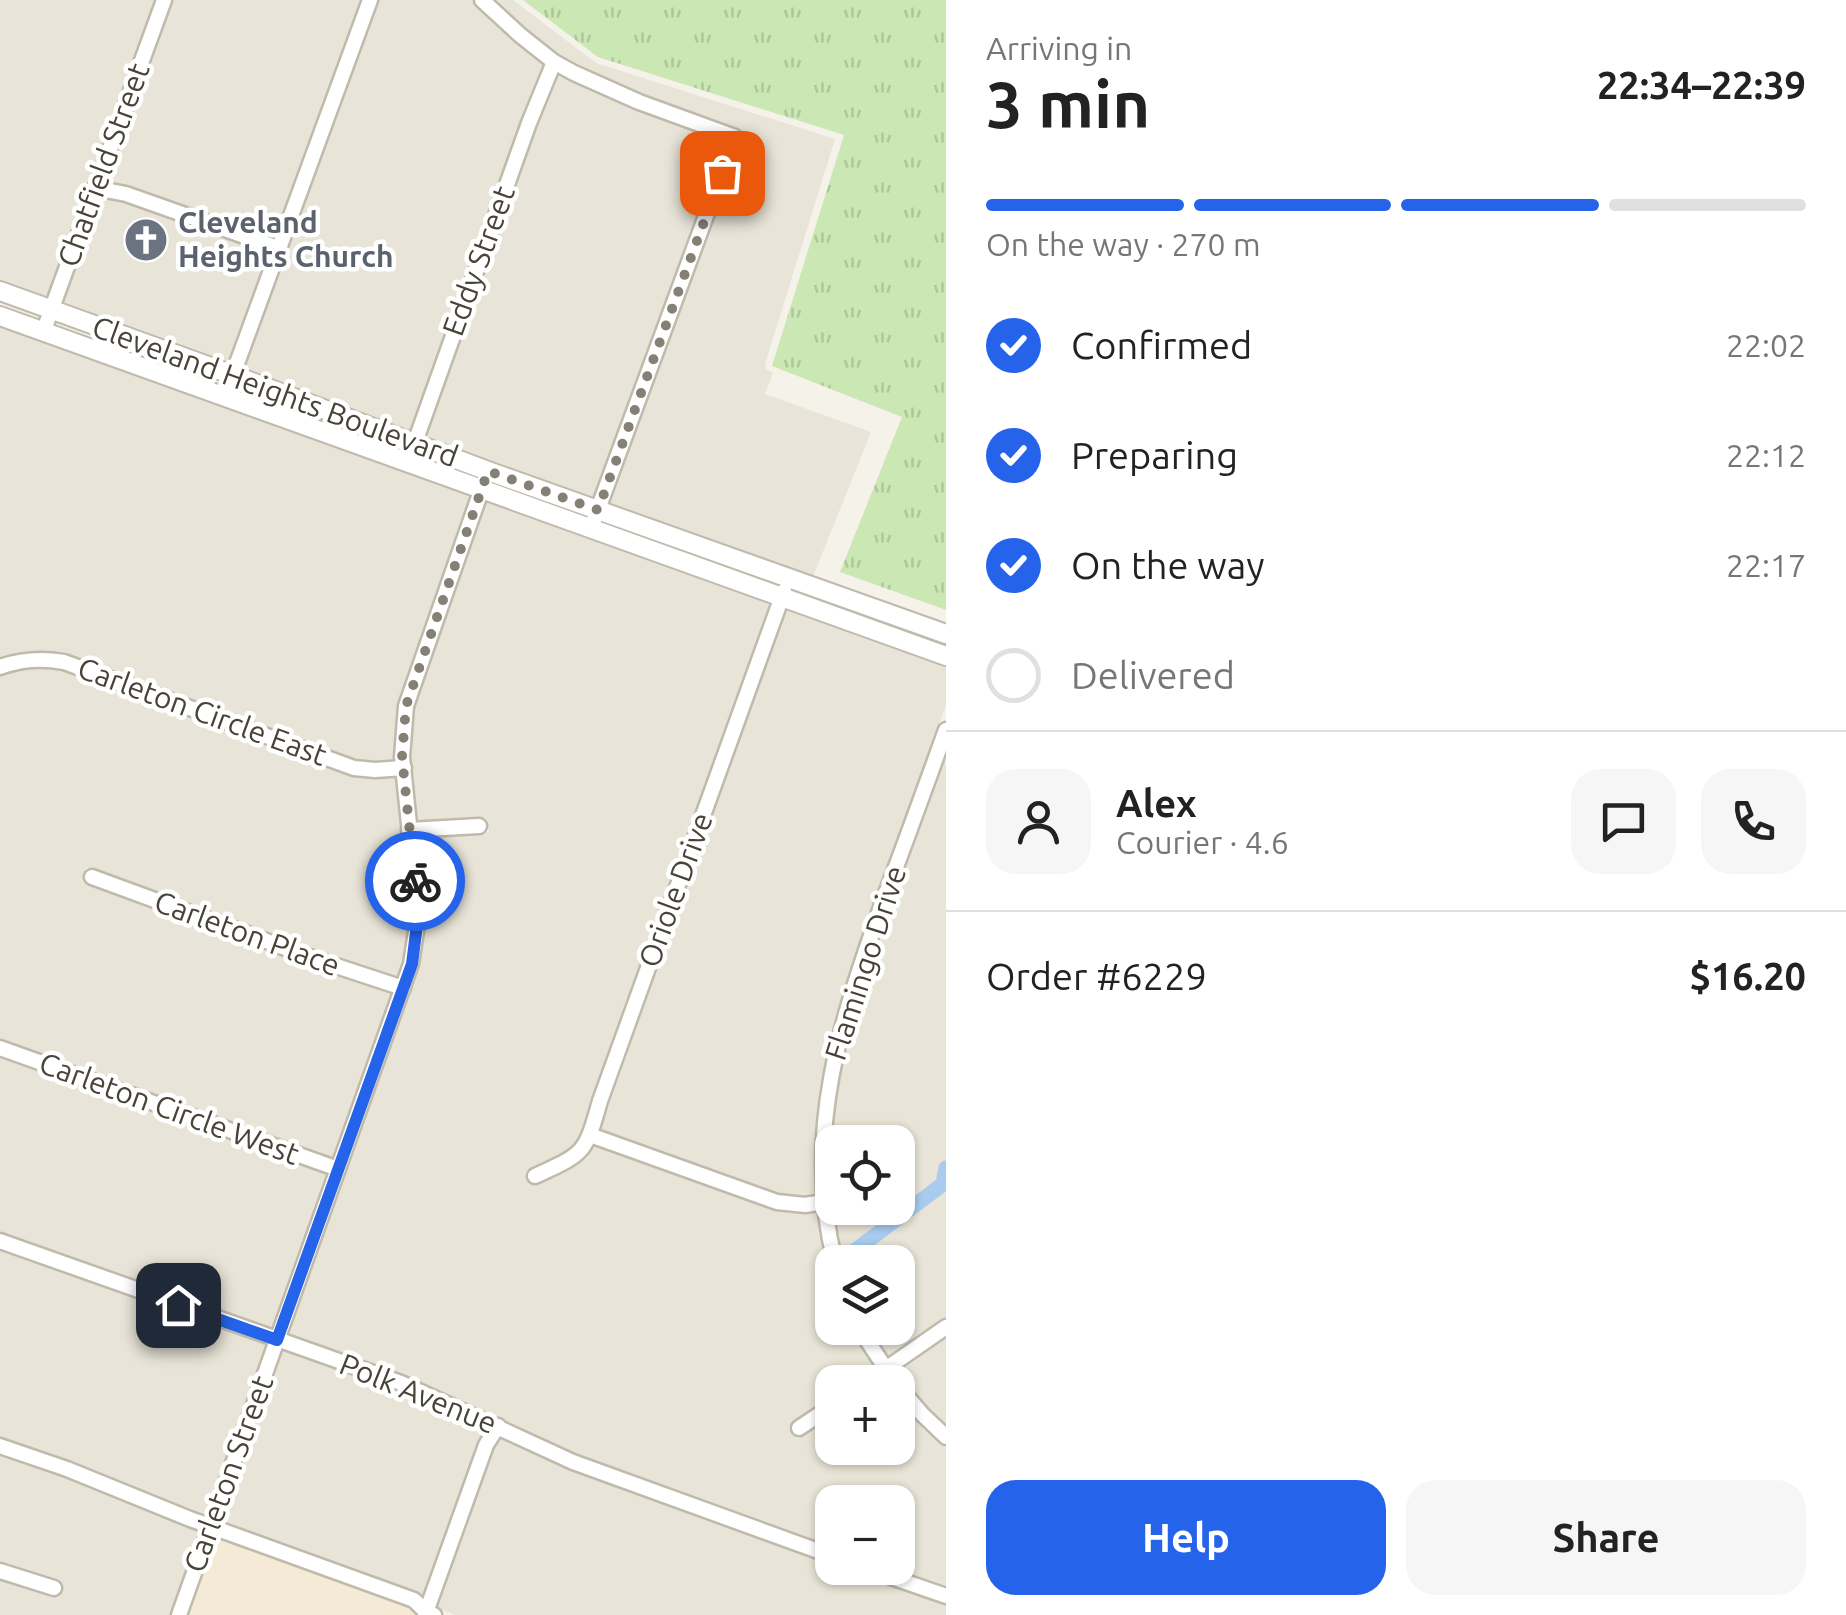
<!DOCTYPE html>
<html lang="en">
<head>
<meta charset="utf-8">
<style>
  body { margin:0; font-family:Ubuntu,sans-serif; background:#f6f6f6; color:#222; height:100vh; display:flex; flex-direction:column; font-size:38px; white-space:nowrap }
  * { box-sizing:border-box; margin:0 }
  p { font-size:32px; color:#767676 }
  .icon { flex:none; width:55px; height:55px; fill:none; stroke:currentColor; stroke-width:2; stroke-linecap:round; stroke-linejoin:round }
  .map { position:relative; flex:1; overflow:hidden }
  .side { display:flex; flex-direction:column; background:#fff; width:900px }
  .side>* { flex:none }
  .controls { position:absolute; left:815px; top:1125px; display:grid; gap:20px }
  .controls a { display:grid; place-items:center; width:100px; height:100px; border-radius:20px; background:#fff; box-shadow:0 2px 8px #0004; font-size:50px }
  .pin { position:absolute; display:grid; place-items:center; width:85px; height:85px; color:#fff; margin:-42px; border-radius:20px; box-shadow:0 5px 15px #0006 }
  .courier { position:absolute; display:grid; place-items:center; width:100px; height:100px; margin:-50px; border:8px solid #2563eb; border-radius:50%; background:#fff; color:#222; box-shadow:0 2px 12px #0007 }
  .overview em { font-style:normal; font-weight:600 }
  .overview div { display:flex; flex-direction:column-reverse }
  .overview { display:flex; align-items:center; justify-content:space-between; height:170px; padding:0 40px }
  h1 { font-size:65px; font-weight:600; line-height:75px }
  .bar { display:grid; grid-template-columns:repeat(4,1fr); gap:15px 10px; align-content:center; height:120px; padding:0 40px }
  .bar i { height:12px; border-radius:8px; background:#e0e0e0 }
  .bar .selected { background:#2563eb }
  .bar p { grid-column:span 4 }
  .line { display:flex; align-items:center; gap:25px; padding:0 40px; border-top:2px solid #e0e0e0 }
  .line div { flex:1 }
  .round { display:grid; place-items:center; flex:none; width:105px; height:105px; border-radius:30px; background:#f6f6f6 }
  ol { padding:0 40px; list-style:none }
  li { display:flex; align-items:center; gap:30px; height:110px }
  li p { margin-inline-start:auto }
  li .icon { padding:10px; border-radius:50%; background:#2563eb; color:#fff; stroke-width:4 }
  li:last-child { color:#767676 }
  li i { width:55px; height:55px; border:5px solid #e0e0e0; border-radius:50% }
  .button { display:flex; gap:20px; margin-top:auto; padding:20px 40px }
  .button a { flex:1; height:115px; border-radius:30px; background:#2563eb; color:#fff; font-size:40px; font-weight:600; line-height:115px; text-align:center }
  .button a+a { background:#f6f6f6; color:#222 }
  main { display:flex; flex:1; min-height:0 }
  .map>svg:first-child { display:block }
  .residential { fill:#e8e4d7 }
  .commercial { fill:#f5ead5 }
  .grass { fill:url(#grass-tufts) }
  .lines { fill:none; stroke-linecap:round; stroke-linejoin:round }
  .canal { stroke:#a8cbee; stroke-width:15 }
  .minor-casing { stroke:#bfbaac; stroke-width:19 }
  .tertiary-casing { stroke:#bfbaac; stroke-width:22 }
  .minor { stroke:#fff; stroke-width:14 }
  .tertiary { stroke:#fff; stroke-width:18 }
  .done { stroke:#848076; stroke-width:10; stroke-dasharray:0 18 }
  .route { stroke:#2563eb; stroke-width:12 }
  .labels { text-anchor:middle; stroke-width:9; stroke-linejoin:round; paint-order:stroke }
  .street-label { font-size:30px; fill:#484338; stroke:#fff }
  .worship-label { font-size:30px; font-weight:bold; fill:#5b616d; stroke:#fff; text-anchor:start }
</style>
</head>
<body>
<main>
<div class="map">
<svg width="946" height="1615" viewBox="0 0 946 1615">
  <defs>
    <pattern id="grass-tufts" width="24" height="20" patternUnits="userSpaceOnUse" patternTransform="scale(2.5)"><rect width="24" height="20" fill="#cbe7b3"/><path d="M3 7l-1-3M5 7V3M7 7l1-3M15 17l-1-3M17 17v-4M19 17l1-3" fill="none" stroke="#b0c79b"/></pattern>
  </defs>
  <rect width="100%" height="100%" fill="#f4f2e9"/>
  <g class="residential">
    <polygon points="0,0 155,0 46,300 0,283"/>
    <polygon points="173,0 361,0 273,238 129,187 107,183"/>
    <polygon points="379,0 472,0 515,40 544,63 521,120 409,433 243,371"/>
    <polygon points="493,0 513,0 596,63 835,139 765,364 766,369 773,373 765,394 871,432 812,579 609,506 746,133 642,95 578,66 559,55"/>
    <polygon points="559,73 636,108 725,141 593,500 425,439 537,126"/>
    <polygon points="101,197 124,201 268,252 228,365 62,306"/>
    <polygon points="0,324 471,493 398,704 394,761 356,760 66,655 43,651 15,653 0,659"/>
    <polygon points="487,499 771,602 592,1098 582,1132 576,1145 562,1155 524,1173 533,1186 572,1167 588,1157 595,1144 774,1209 790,1213 817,1211 820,1238 832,1282 832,1328 850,1328 875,1368 852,1382 832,1382 832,1396 788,1427 798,1439 832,1416 832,1448 898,1448 898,1398 916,1419 946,1446 946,1588 887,1568 898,1568 898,1502 832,1502 832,1548 576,1455 438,1390 288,1335 420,966 425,925 418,837 489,832 486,818 417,821 410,757 414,708"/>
    <polygon points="787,608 946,664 946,705 853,959 836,1015 819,1090 815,1128 815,1196 804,1198 779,1195 600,1130"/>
    <polygon points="45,666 62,669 351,775 374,778 396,776 409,924 403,961 397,979 87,867 82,881 315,967 393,993 332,1159 0,1040 0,675 21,668"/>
    <polygon points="946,755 946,1318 888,1359 868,1328 898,1328 898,1262 843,1262 836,1236 833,1209 898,1208 898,1142 832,1142 832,1203 832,1130 841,1061 852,1020 869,965"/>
    <polygon points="0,1056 327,1174 272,1330 0,1233"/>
    <polygon points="0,1249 267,1344 205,1517 69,1462 0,1438"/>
    <polygon points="946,1338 946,1426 928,1410 898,1373"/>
    <polygon points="283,1349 398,1390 487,1429 478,1442 422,1598 416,1593 267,1539 222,1520"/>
    <polygon points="502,1437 570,1469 618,1487 832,1564 832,1568 843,1568 946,1604 946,1615 456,1615 437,1608 494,1449"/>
    <polygon points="0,1454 64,1476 200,1531 170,1615 0,1615 0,1579 59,1598 64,1585 0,1563"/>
  </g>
  <polygon class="commercial" points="215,1537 409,1606 416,1615 188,1615"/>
  <polygon class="grass" points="523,0 946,0 946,610 840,572 902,417 772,366 844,135 598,57"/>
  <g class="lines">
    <polyline class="canal" points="849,1255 943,1184 946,1168"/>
    <defs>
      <g id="minor">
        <polyline points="482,0 520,35 554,62 574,73 639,102 735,137 594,520"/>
        <polyline points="95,188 126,194 278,248"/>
        <polyline points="44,330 164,0"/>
        <polyline points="225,396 370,0"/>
        <polyline points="408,462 529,123 554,62"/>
        <path d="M 0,667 C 22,659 41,658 64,662 L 354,768 L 375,770 L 404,768"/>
        <polyline points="409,830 479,826"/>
        <polyline points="92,877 318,960 403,988"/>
        <polyline points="0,1048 338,1169"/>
        <polyline points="590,1135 777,1202 805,1205 824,1202"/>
        <path d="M 535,1176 C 585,1153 585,1154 600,1101 L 784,591"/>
        <polyline points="0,1241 401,1383 573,1462 832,1556"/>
        <path d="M 835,1262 C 802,1134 842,1016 885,896 C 906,841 926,785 946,730"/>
        <polyline points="859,1328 892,1378"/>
        <polyline points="867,1382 946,1327"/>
        <polyline points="898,1386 922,1414 946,1437"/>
        <polyline points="799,1428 832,1406"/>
        <polyline points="0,1446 67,1469 190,1519 414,1600 426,1612 434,1615"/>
        <polyline points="865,1568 946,1596"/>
        <polyline points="0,1571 54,1588"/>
        <polyline points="179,1615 411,964 417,925 416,891 402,757 406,706 488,471"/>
        <polyline points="425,1615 486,1445 498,1426"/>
      </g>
      <g id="tertiary">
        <polyline points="0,291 233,375 488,471 946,634"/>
        <polyline points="0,316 946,656"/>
      </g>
    </defs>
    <use href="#minor" class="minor-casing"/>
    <use href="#tertiary" class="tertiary-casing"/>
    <use href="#minor" class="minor"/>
    <use href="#tertiary" class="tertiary"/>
  </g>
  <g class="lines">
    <polyline class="done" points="415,881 402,757 406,706 488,471 598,510 722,173"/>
    <polyline class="route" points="178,1305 277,1340 412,964 417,925 415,881"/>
  </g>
  <defs>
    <symbol id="church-disc" viewBox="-11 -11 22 22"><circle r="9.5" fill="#6b7280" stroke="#fff"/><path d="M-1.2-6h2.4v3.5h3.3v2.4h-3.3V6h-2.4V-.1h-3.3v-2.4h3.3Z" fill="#fff"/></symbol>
  </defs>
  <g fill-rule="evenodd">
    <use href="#church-disc" x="121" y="215" width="50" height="50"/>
  </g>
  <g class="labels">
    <g class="street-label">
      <text transform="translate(104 165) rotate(-70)" y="10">Chatfield Street</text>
      <text transform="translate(479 261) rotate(-70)" y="10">Eddy Street</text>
      <text transform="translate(275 392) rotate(20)" y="10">Cleveland Heights Boulevard</text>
      <text transform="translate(202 712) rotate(20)" y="10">Carleton Circle East</text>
      <text transform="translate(676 890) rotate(-70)" y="10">Oriole Drive</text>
      <text transform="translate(247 934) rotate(20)" y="10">Carleton Place</text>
      <text transform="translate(866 963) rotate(-72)" y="10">Flamingo Drive</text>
      <text transform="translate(169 1109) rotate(20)" y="10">Carleton Circle West</text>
      <text transform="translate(418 1394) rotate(22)" y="10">Polk Avenue</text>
      <text transform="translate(229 1474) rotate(-70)" y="10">Carleton Street</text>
    </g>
    <g class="worship-label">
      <text x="178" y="233">Cleveland<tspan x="178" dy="34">Heights Church</tspan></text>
    </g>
  </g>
</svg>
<div class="controls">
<a><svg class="icon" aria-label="locate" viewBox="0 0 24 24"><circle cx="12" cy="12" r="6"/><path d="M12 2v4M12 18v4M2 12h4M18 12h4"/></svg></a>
<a><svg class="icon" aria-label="layers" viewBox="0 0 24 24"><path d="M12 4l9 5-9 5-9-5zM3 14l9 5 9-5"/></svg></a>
<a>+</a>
<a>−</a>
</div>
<div class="pin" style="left:722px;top:173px;background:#ea580c"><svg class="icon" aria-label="bag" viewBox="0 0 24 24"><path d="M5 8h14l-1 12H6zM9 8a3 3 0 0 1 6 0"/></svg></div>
<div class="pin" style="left:178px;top:1305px;background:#1f2937"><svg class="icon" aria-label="home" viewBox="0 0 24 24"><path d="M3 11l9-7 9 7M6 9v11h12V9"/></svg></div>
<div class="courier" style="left:415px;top:881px"><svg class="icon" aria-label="bike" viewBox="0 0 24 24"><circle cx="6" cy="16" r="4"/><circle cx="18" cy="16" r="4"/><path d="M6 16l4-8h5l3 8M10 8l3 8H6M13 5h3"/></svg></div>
</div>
<section class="side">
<div class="overview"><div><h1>3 min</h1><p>Arriving in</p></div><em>22:34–22:39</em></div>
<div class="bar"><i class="selected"></i><i class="selected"></i><i class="selected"></i><i></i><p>On the way · 270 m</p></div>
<ol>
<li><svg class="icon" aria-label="check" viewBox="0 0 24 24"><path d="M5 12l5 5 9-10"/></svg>Confirmed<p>22:02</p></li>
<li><svg class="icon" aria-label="check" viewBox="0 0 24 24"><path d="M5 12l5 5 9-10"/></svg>Preparing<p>22:12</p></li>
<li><svg class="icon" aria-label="check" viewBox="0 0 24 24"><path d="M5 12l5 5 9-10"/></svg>On the way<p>22:17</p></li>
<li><i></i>Delivered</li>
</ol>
<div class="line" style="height:180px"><a class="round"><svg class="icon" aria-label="person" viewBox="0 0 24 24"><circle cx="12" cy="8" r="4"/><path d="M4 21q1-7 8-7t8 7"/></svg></a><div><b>Alex</b><p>Courier · 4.6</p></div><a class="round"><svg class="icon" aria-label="chat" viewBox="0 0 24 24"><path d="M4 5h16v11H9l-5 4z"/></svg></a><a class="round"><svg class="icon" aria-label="phone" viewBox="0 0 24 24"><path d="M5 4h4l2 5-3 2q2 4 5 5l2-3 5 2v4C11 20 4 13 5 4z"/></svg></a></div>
<div class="line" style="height:130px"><div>Order #6229</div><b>$16.20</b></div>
<div class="button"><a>Help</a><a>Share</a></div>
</section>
</main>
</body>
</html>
